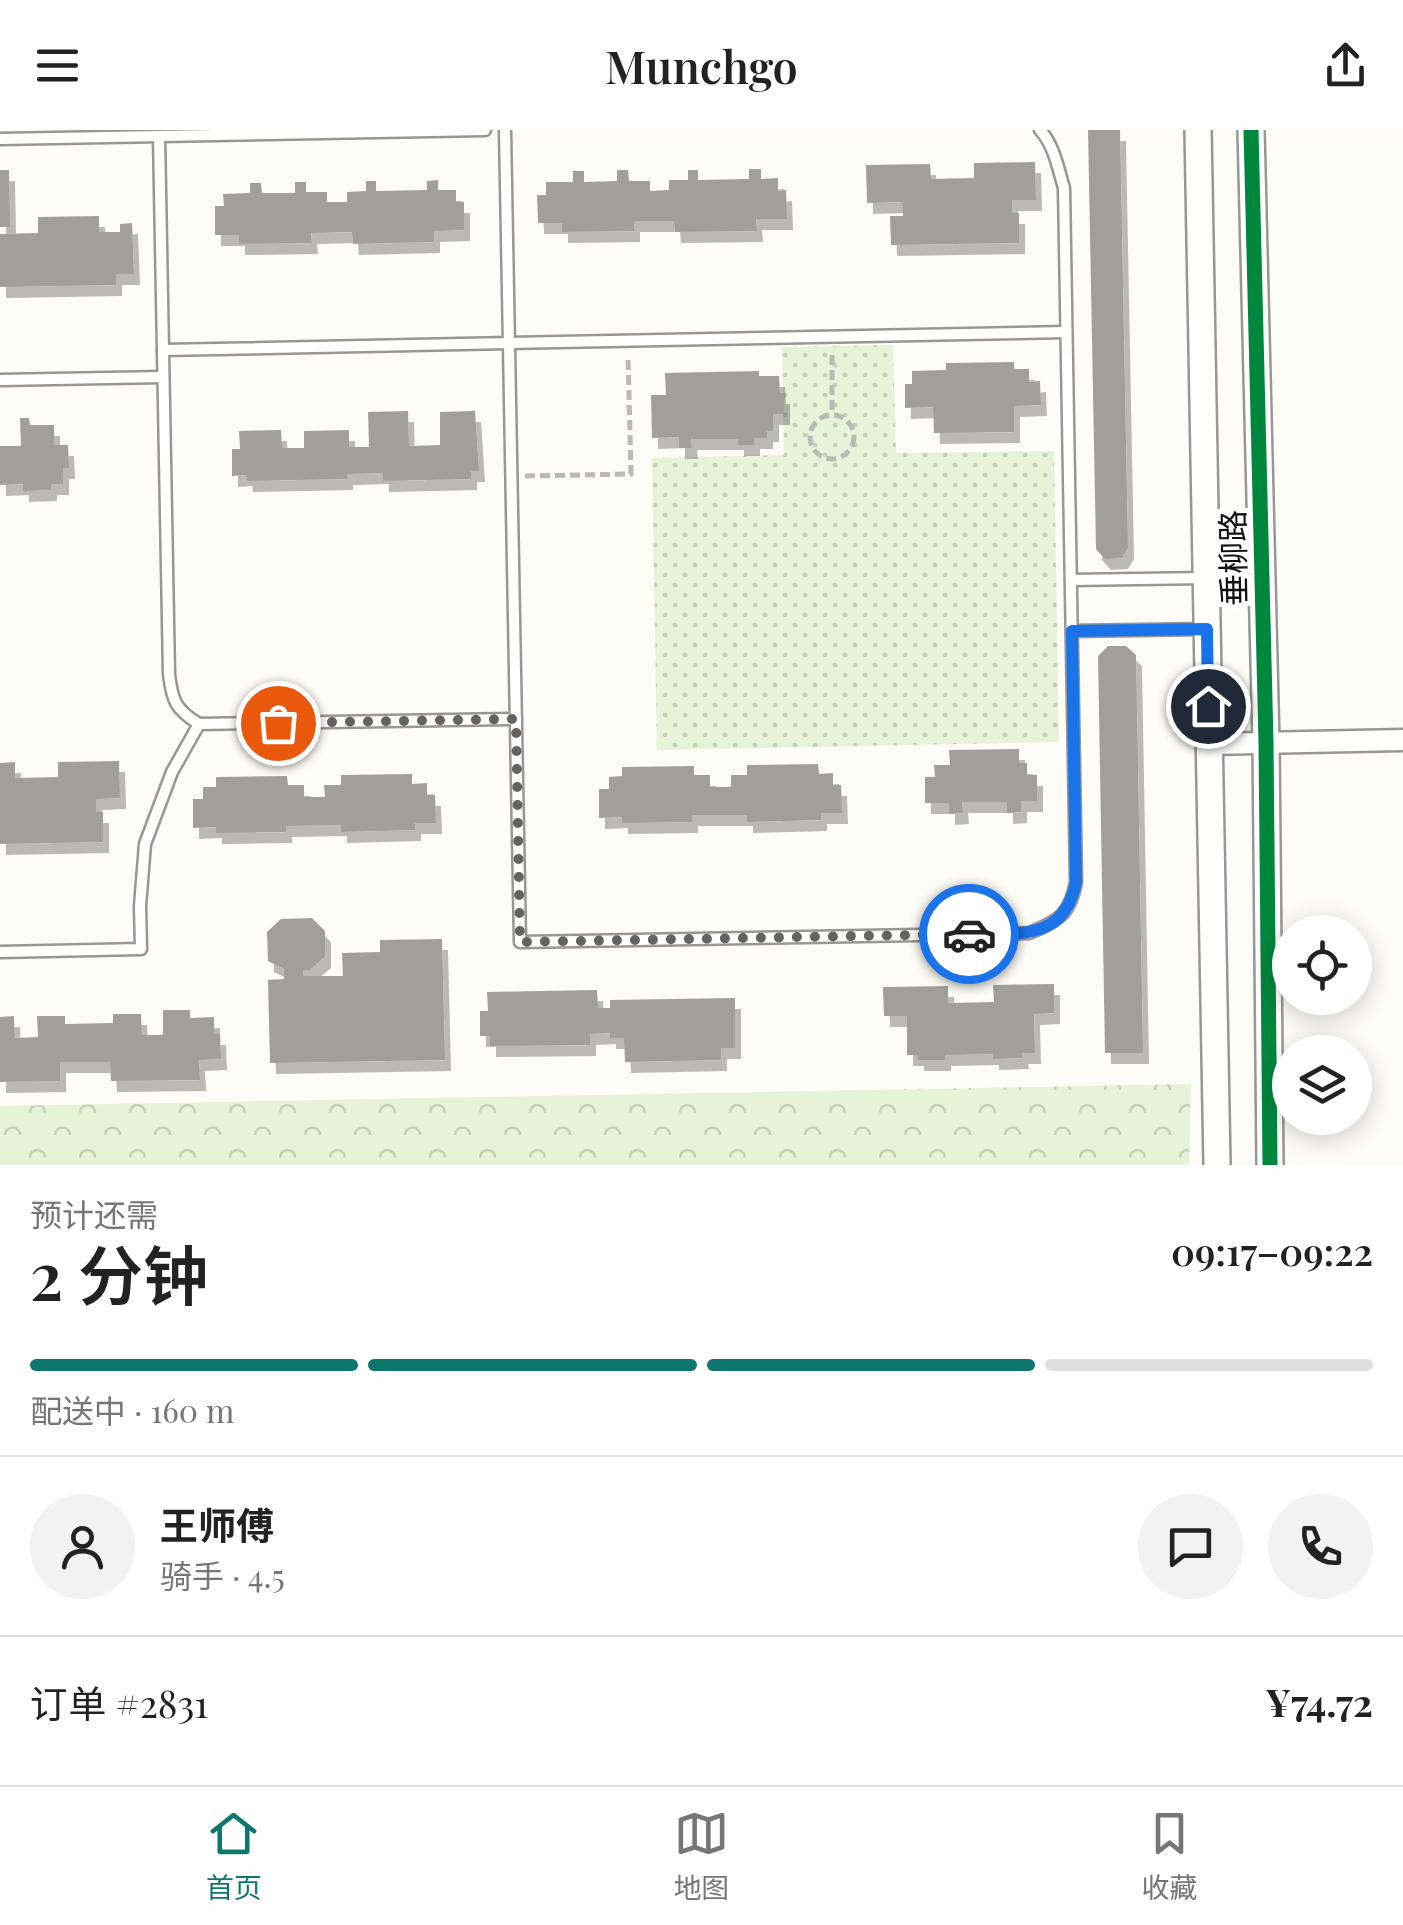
<!DOCTYPE html>
<html lang="zh">
<head>
<meta charset="utf-8">
<style>
  body { margin:0; font-family:"Playfair Display","Noto Sans SC",serif; background:#f2f2f2; color:#222; height:100vh; display:flex; flex-direction:column; font-size:38px; white-space:nowrap }
  * { box-sizing:border-box; margin:0 }
  p { font-size:32px; color:#767676 }
  .icon { flex:none; width:55px; height:55px; fill:none; stroke:currentColor; stroke-width:2; stroke-linecap:round; stroke-linejoin:round }
  .map { position:relative; height:1035px; overflow:hidden }
  .sheet { display:flex; flex-direction:column; background:#fff; flex:1 }
  .sheet>* { flex:none }
  .tools { position:absolute; left:1272px; top:785px; display:grid; gap:20px }
  .tools a { display:grid; place-items:center; width:100px; height:100px; border-radius:50%; background:#fff; box-shadow:0 5px 25px #0003; font-size:50px }
  .pin { position:absolute; display:grid; place-items:center; width:85px; height:85px; color:#fff; margin:-42px; border:5px solid #fff; border-radius:50%; box-shadow:0 2px 10px #0007 }
  .courier { position:absolute; display:grid; place-items:center; width:100px; height:100px; margin:-50px; border:8px solid #1a73e8; border-radius:50%; background:#fff; color:#222; box-shadow:0 2px 12px #0007 }
  .summary em { font-style:normal; font-weight:600 }
  .summary div { display:flex; flex-direction:column-reverse }
  .summary { display:flex; align-items:center; justify-content:space-between; height:170px; padding:0 30px }
  h1 { font-size:65px; font-weight:600; line-height:75px }
  .bar { display:grid; grid-template-columns:repeat(4,1fr); gap:15px 10px; align-content:center; height:120px; padding:0 30px }
  .bar i { height:12px; border-radius:8px; background:#e0e0e0 }
  .bar .selected { background:#0f766e }
  .bar p { grid-column:span 4 }
  .line { display:flex; align-items:center; gap:25px; padding:0 30px; border-top:2px solid #e0e0e0 }
  .line div { flex:1 }
  .round { display:grid; place-items:center; flex:none; width:105px; height:105px; border-radius:52px; background:#f2f2f2 }
  header { display:flex; justify-content:space-between; align-items:center; height:130px; padding:0 30px; background:#fff; font-size:45px; font-weight:600 }
  .dock { display:flex; justify-content:space-around; align-items:center; height:140px; border-top:2px solid #e0e0e0; background:#fff; font-size:28px; color:#767676 }
  .dock a { display:grid; justify-items:center; gap:5px }
  .dock .selected { color:#0f766e }
  .map>svg:first-child { display:block }
  .grass { fill:url(#grass-dots) }
  .park { fill:url(#park-crowns) }
  .building { fill:#a19f9c; filter:url(#shadow) }
  .lines { fill:none; stroke-linecap:round; stroke-linejoin:round }
  .service-casing { stroke:#979795; stroke-width:15 }
  .minor-casing { stroke:#979795; stroke-width:25 }
  .tertiary-casing { stroke:#979795; stroke-width:30 }
  .path { stroke:#b9b9b8; stroke-width:5; stroke-dasharray:10 5; stroke-linecap:butt }
  .service { stroke:#fffffe; stroke-width:10 }
  .minor { stroke:#fffffe; stroke-width:20 }
  .tertiary { stroke:#fffffe; stroke-width:25 }
  .cycleway-casing { stroke:#fff; stroke-width:21 }
  .cycleway { stroke:#00873e; stroke-width:15 }
  .done { stroke:#646362; stroke-width:10; stroke-dasharray:0 18 }
  .route { stroke:#1a73e8; stroke-width:12 }
  .labels { text-anchor:middle; stroke-width:10; stroke-linejoin:round; paint-order:stroke }
  .street-label { font-size:32px; fill:#111; stroke:#fff }
</style>
</head>
<body>
<header><svg class="icon" aria-label="menu" viewBox="0 0 24 24"><path d="M4 6h16M4 12h16M4 18h16"/></svg>Munchgo<svg class="icon" aria-label="share" viewBox="0 0 24 24"><path d="M12 15V3M7 8l5-5 5 5M5 13v7h14v-7"/></svg></header>
<div class="map">
<svg width="1403" height="1035" viewBox="0 0 1403 1035">
  <defs>
    <pattern id="grass-dots" width="8" height="8" patternUnits="userSpaceOnUse" patternTransform="scale(2.5)"><rect width="8" height="8" fill="#e7f3d7"/><path d="M2 2h.1M6 6h.1" fill="none" stroke="#c5cfb8" stroke-width="1.8" stroke-linecap="round"/></pattern>
    <pattern id="park-crowns" width="20" height="18" patternUnits="userSpaceOnUse" patternTransform="scale(2.5)"><rect width="20" height="18" fill="#e7f3d7"/><path d="M2 6a3 3 0 1 1 6 0M12 15a3 3 0 1 1 6 0" fill="none" stroke="#c5cfb8"/></pattern>
    <filter id="shadow"><feDropShadow dx="6" dy="11" stdDeviation="0" flood-color="#0004"/></filter>
  </defs>
  <rect width="100%" height="100%" fill="#fdfcf7"/>
  <polygon class="grass" points="893,215 896,323 1054,321 1059,612 657,620 652,328 784,325 782,217"/>
  <polygon class="park" points="1191,954 1189,1035 0,1035 0,976"/>
  <g class="building">
    <polygon points="1088,0 1120,0 1128,418 1122,428 1105,429 1096,419"/>
    <polygon points="1035,32 1036,70 1012,70 1012,83 1019,83 1019,113 891,115 890,86 903,86 902,72 867,73 866,35 930,34 931,49 974,48 974,33"/>
    <polygon points="749,39 761,39 761,49 778,48 778,61 786,60 787,89 756,89 757,101 675,102 674,91 634,91 634,101 562,102 562,93 538,93 537,65 546,65 546,52 573,52 573,41 584,41 584,52 617,51 617,40 628,40 629,51 650,51 650,61 669,60 669,50 688,50 688,40 698,40 698,50 749,49"/>
    <polygon points="0,40 9,40 10,97 0,97"/>
    <polygon points="438,50 438,60 456,60 456,72 464,72 464,100 434,101 434,112 353,114 352,102 311,103 312,113 239,114 239,105 215,105 215,76 224,76 223,64 250,63 250,53 261,53 262,63 295,63 295,52 306,52 306,62 327,62 327,72 347,72 347,62 366,61 366,51 376,51 376,61 427,60 427,51"/>
    <polygon points="99,86 99,102 120,102 120,94 132,93 134,144 116,144 116,155 0,157 0,104 38,103 38,87"/>
    <polygon points="1014,232 1014,239 1029,239 1029,252 1040,251 1041,275 1014,276 1014,302 934,303 933,277 905,278 905,254 912,254 912,241 946,240 946,233"/>
    <polygon points="759,241 759,246 779,246 780,263 784,263 784,284 773,284 773,301 767,301 767,308 754,308 754,315 738,315 738,309 691,309 692,318 679,318 679,307 652,308 651,265 666,265 665,243"/>
    <polygon points="408,281 409,316 440,315 440,282 475,281 479,341 471,341 471,349 383,351 383,343 347,344 347,349 247,351 246,345 232,346 232,319 240,319 239,301 281,300 282,318 304,318 304,301 349,300 349,317 369,317 368,282"/>
    <polygon points="20,288 29,288 30,295 54,295 54,315 68,315 69,338 63,338 63,354 51,354 51,360 23,361 23,354 0,355 0,316 21,316"/>
    <polygon points="1108,516 1126,516 1136,525 1143,923 1105,923 1098,526"/>
    <polygon points="1019,619 1019,633 1027,633 1027,645 1037,645 1037,671 1021,671 1021,682 1007,683 1007,672 962,672 963,683 949,684 949,673 925,673 925,647 935,647 934,635 950,635 949,620"/>
    <polygon points="119,631 120,668 96,669 96,682 103,682 103,712 0,714 0,633 15,632 15,648 58,647 58,632"/>
    <polygon points="818,634 819,644 833,643 833,655 841,655 842,683 821,683 821,690 747,692 747,685 692,685 692,692 622,693 622,687 599,688 599,659 609,659 609,647 622,646 622,637 694,636 694,645 710,645 710,657 731,657 731,645 747,645 747,635"/>
    <polygon points="412,644 412,654 427,653 427,665 435,665 436,693 415,693 415,700 341,702 341,695 286,696 286,702 216,703 216,697 193,698 193,669 203,669 203,657 216,657 216,647 287,646 288,655 304,655 304,667 325,667 324,655 341,655 341,645"/>
    <polygon points="312,788 325,801 325,827 310,840 303,840 303,846 343,846 342,823 380,822 380,810 442,809 445,930 270,933 268,850 284,849 284,839 268,831 267,802 281,789"/>
    <polygon points="1054,854 1054,883 1034,884 1035,923 1022,923 1023,928 993,929 993,924 945,925 945,930 918,930 918,925 907,925 907,886 884,886 883,857 948,856 948,873 994,872 993,855"/>
    <polygon points="597,860 598,878 610,878 610,870 735,868 735,918 721,918 721,930 625,932 624,908 610,908 610,903 590,904 590,915 490,916 490,906 480,906 480,881 488,881 487,862"/>
    <polygon points="163,880 190,880 190,888 214,887 214,904 220,904 221,929 199,930 200,950 111,951 110,932 60,932 60,951 0,952 0,887 14,886 15,908 38,907 37,886 65,886 65,894 113,893 113,884 141,884 142,905 163,905"/>
  </g>
  <g class="lines">
    <defs>
      <g id="service">
        <path d="M 505,0 L 520,812 L 1029,803 C 1059,791 1070,784 1076,752 L 1064,58 C 1058,38 1054,15 1040,0"/>
        <path d="M 159,6 L 169,544 C 172,571 176,580 199,594 L 516,589"/>
        <polyline points="0,9 485,0"/>
        <polyline points="163,220 1066,202"/>
        <polyline points="0,250 163,247"/>
        <polyline points="1071,450 1205,448"/>
        <polyline points="1072,501 1206,499"/>
        <polyline points="0,822 141,819 140,776 145,714 172,642 199,594"/>
      </g>
      <polyline id="minor" points="1208,614 1403,610"/>
      <g id="tertiary">
        <polyline points="1198,0 1217,1035"/>
        <polyline points="1251,0 1266,612 1270,1035"/>
      </g>
    </defs>
    <use href="#service" class="service-casing"/>
    <use href="#minor" class="minor-casing"/>
    <use href="#tertiary" class="tertiary-casing"/>
    <g class="path">
      <polyline points="832,225 832,285"/>
      <circle cx="832" cy="307" r="22"/>
      <polyline points="525,346 631,344 628,226"/>
    </g>
    <use href="#service" class="service"/>
    <use href="#minor" class="minor"/>
    <use href="#tertiary" class="tertiary"/>
    <defs>
      <polyline id="cycleway" points="1251,0 1266,612 1270,1035"/>
    </defs>
    <use href="#cycleway" class="cycleway-casing"/>
    <use href="#cycleway" class="cycleway"/>
  </g>
  <g class="lines">
    <polyline class="done" points="278,593 516,589 520,812 969,804"/>
    <path class="route" d="M 969,804 C 1018,803 1064,812 1076,752 L 1072,501 L 1207,499 L 1208,576"/>
  </g>
  <g class="labels">
    <g class="street-label">
      <text transform="translate(1234 428) rotate(-91)" y="11">垂柳路</text>
    </g>
  </g>
</svg>
<div class="tools">
<a><svg class="icon" aria-label="locate" viewBox="0 0 24 24"><circle cx="12" cy="12" r="6"/><path d="M12 2v4M12 18v4M2 12h4M18 12h4"/></svg></a>
<a><svg class="icon" aria-label="layers" viewBox="0 0 24 24"><path d="M12 4l9 5-9 5-9-5zM3 14l9 5 9-5"/></svg></a>
</div>
<div class="pin" style="left:278px;top:593px;background:#ea580c"><svg class="icon" aria-label="bag" viewBox="0 0 24 24"><path d="M5 8h14l-1 12H6zM9 8a3 3 0 0 1 6 0"/></svg></div>
<div class="pin" style="left:1208px;top:576px;background:#1f2937"><svg class="icon" aria-label="home" viewBox="0 0 24 24"><path d="M3 11l9-7 9 7M6 9v11h12V9"/></svg></div>
<div class="courier" style="left:969px;top:804px"><svg class="icon" aria-label="car" viewBox="0 0 24 24"><path d="M5 17H2v-5l4-1 3-4h7l3 4 3 1v5h-3M9 17h6M6 11h13"/><circle cx="7" cy="17" r="2"/><circle cx="17" cy="17" r="2"/></svg></div>
</div>
<section class="sheet">
<div class="summary"><div><h1>2 分钟</h1><p>预计还需</p></div><em>09:17–09:22</em></div>
<div class="bar"><i class="selected"></i><i class="selected"></i><i class="selected"></i><i></i><p>配送中 · 160 m</p></div>
<div class="line" style="height:180px"><a class="round"><svg class="icon" aria-label="person" viewBox="0 0 24 24"><circle cx="12" cy="8" r="4"/><path d="M4 21q1-7 8-7t8 7"/></svg></a><div><b>王师傅</b><p>骑手 · 4.5</p></div><a class="round"><svg class="icon" aria-label="chat" viewBox="0 0 24 24"><path d="M4 5h16v11H9l-5 4z"/></svg></a><a class="round"><svg class="icon" aria-label="phone" viewBox="0 0 24 24"><path d="M5 4h4l2 5-3 2q2 4 5 5l2-3 5 2v4C11 20 4 13 5 4z"/></svg></a></div>
<div class="line" style="height:130px"><div>订单 #2831</div><b>¥74.72</b></div>
</section>
<nav class="dock">
<a class="selected"><svg class="icon" aria-label="home" viewBox="0 0 24 24"><path d="M3 11l9-7 9 7M6 9v11h12V9"/></svg>首页</a>
<a><svg class="icon" aria-label="map" viewBox="0 0 24 24"><path d="M3 6l6-2 6 2 6-2v14l-6 2-6-2-6 2zM9 4v14M15 6v14"/></svg>地图</a>
<a><svg class="icon" aria-label="saved" viewBox="0 0 24 24"><path d="M7 4h10v16l-5-4-5 4z"/></svg>收藏</a>
</nav>
</body>
</html>
